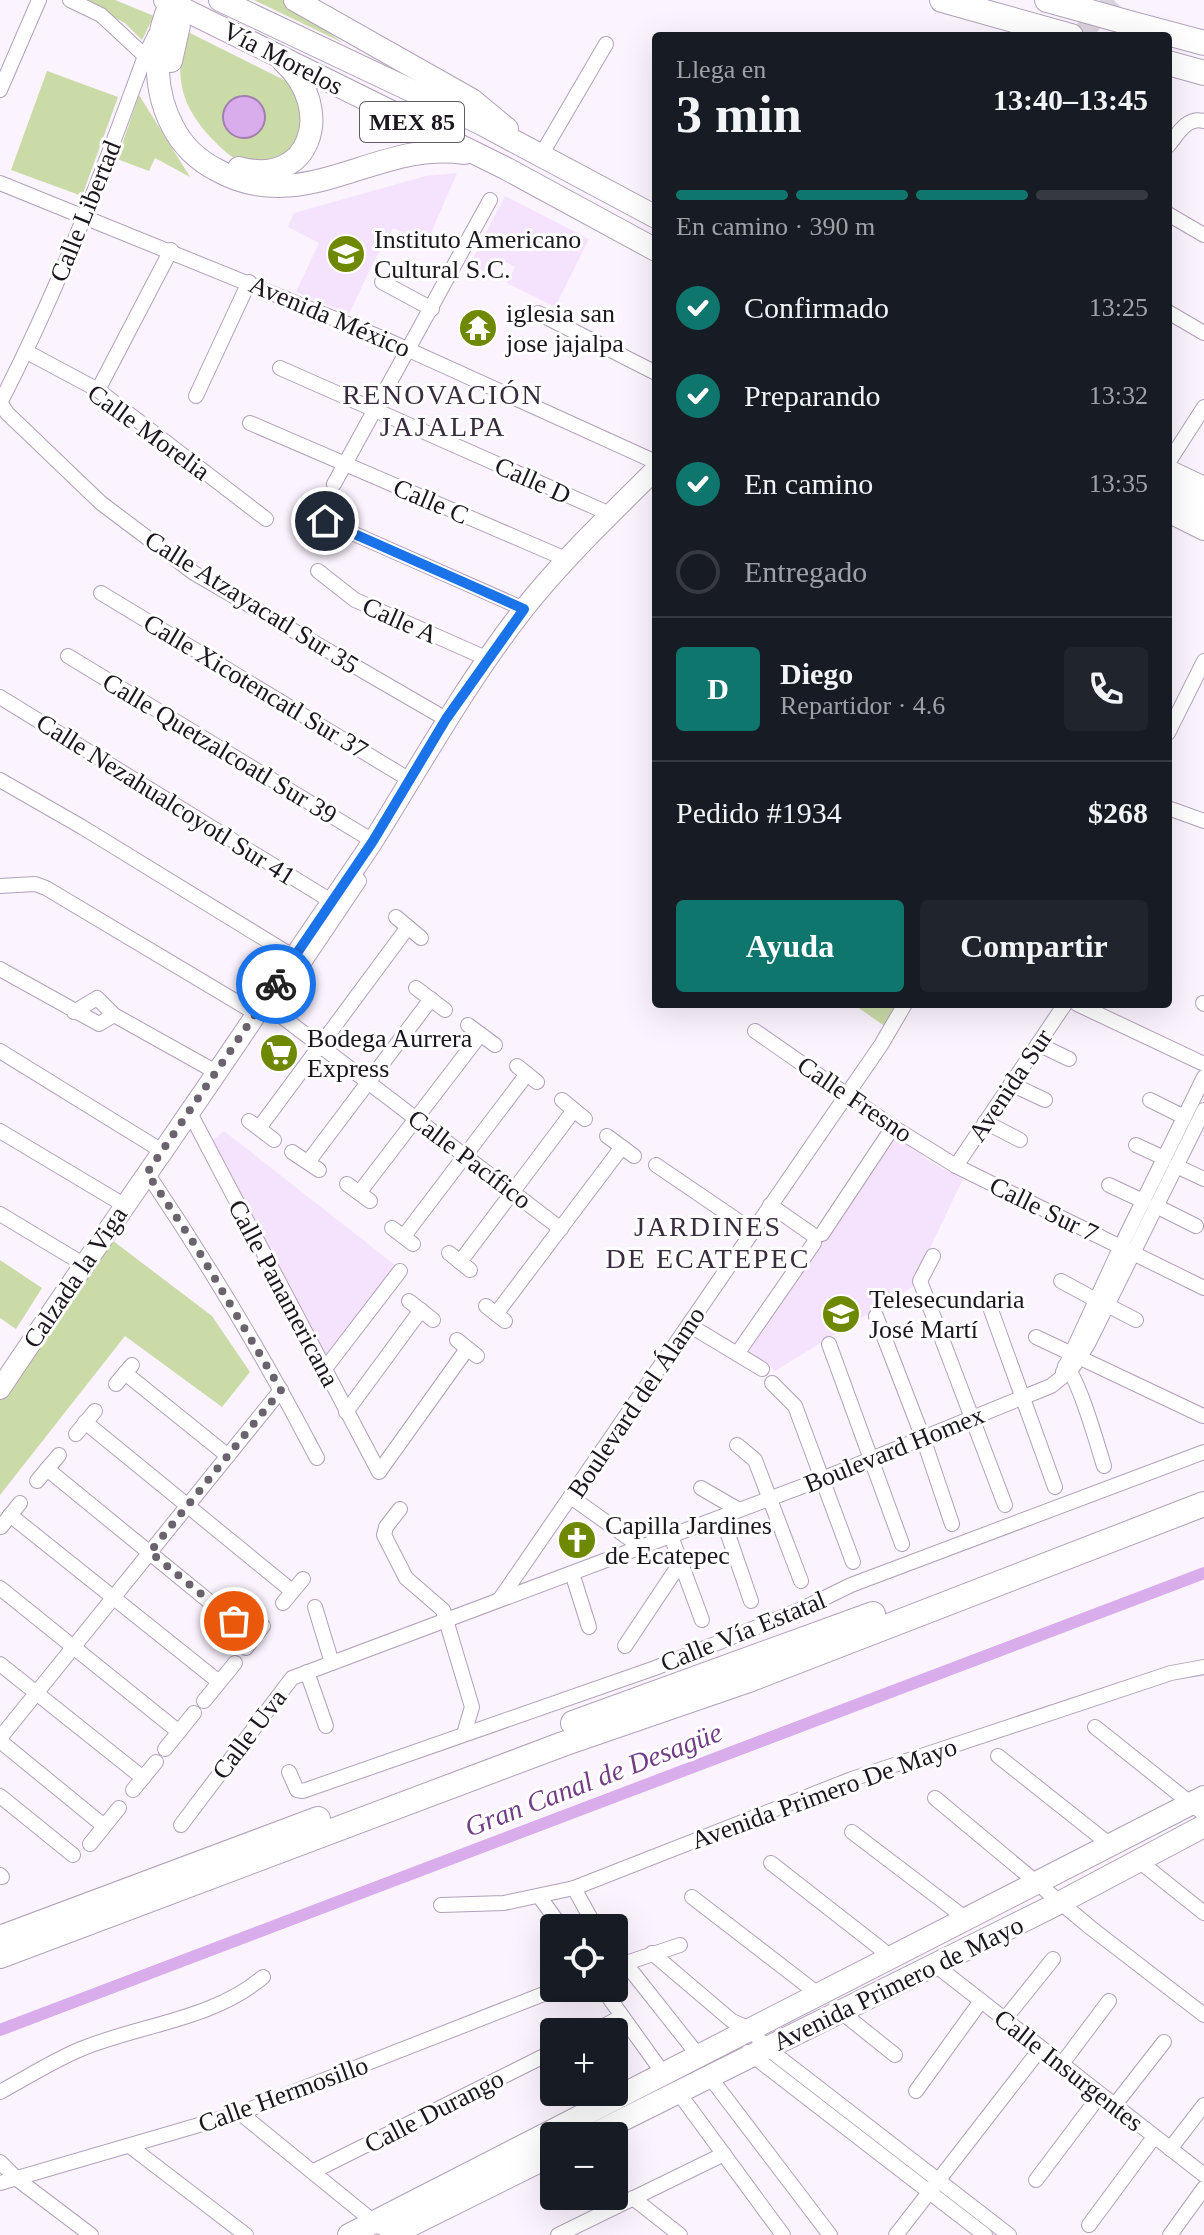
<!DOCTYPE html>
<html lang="es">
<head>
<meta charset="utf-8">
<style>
  body { margin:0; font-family:"Times New Roman",serif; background:#20242c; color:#f1f3f6; height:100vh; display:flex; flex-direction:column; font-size:30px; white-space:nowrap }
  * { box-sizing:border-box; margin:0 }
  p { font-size:26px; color:#9ea1a6 }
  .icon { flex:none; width:44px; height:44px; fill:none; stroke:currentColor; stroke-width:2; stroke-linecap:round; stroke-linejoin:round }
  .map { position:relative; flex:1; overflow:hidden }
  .side { position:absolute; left:652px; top:32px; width:520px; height:976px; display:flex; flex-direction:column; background:#171b24; border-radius:8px; box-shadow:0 8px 32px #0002 }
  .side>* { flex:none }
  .controls { position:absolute; left:540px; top:1914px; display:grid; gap:16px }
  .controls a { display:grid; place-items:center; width:88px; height:88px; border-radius:8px; background:#171b24; box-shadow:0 8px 32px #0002; font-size:40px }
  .pin { position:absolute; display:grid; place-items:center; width:68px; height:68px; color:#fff; margin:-34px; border:4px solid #fff; border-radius:50%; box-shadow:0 2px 8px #0007 }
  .courier { position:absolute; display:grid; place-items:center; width:80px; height:80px; margin:-40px; border:6px solid #1a73e8; border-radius:50%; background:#fff; color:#222; box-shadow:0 2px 10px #0007 }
  .headline em { font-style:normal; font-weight:700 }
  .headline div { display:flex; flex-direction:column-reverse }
  .headline { display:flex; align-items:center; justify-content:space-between; height:136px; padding:0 24px }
  h1 { font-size:52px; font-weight:700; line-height:60px }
  .bar { display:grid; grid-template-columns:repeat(4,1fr); gap:12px 8px; align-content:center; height:96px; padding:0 24px }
  .bar i { height:10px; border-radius:6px; background:#363941 }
  .bar .selected { background:#0f766e }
  .bar p { grid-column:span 4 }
  .line { display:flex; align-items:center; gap:20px; padding:0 24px; border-top:2px solid #363941 }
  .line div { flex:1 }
  .round { display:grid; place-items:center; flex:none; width:84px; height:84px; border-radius:8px; background:#20242c }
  ol { padding:0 24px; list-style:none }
  li { display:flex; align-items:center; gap:24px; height:88px }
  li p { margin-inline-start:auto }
  li .icon { padding:8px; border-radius:50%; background:#0f766e; color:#fff; stroke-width:4 }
  li:last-child { color:#9ea1a6 }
  li i { width:44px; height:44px; border:4px solid #363941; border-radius:50% }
  .primary-button { display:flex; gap:16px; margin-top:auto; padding:16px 24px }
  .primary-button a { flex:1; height:92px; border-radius:8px; background:#0f766e; color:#fff; font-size:32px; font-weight:700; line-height:92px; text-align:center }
  .primary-button a+a { background:#20242c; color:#f1f3f6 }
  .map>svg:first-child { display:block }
  .built { fill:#f5e3fd }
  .green { fill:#cadba7 }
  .water { fill:#d9acec; stroke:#a07fae; stroke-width:2 }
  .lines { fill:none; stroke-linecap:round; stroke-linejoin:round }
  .canal { stroke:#d9acec; stroke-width:12 }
  .secondary-tunnel { stroke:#dad2dd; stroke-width:20; stroke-dasharray:20 10; stroke-linecap:butt }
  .minor-casing { stroke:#b1a0b9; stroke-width:16 }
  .secondary-casing { stroke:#b1a0b9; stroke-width:22 }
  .primary-casing { stroke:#b1a0b9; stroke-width:24 }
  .trunk-casing { stroke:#b1a0b9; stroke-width:24 }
  .motorway-casing { stroke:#b1a0b9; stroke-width:26 }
  .minor { stroke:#fff; stroke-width:14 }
  .secondary { stroke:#fff; stroke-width:20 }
  .primary { stroke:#fff; stroke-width:22 }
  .trunk { stroke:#fff; stroke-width:22 }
  .motorway { stroke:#fff; stroke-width:24 }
  .motorway-bridge-casing { stroke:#b1a0b9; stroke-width:26; stroke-linecap:butt }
  .motorway-bridge { stroke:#fff; stroke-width:24 }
  .done { stroke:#6a636d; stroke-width:8; stroke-dasharray:0 14.4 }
  .route { stroke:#1a73e8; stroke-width:10 }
  .labels { text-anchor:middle; stroke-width:6; stroke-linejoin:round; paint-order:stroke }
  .shield { fill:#fff; stroke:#605c62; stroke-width:2 }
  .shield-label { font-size:24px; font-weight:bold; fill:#1c161f }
  .street-label { font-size:26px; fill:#1c161f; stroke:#fff }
  .poi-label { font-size:26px; fill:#1c161f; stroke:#fff; text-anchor:start }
  .neighbourhood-label { font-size:28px; letter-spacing:2px; fill:#3a2c3f; stroke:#fff }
  .water-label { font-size:28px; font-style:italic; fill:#723c87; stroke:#fff }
</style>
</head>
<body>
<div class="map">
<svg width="1204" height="2235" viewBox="0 0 1204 2235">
  <rect width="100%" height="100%" fill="#fbf3fe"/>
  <g class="built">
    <polygon points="457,173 427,242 393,228 372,265 349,314 296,292 319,243 288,227 294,213 426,176"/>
    <polygon points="505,196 589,239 555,307 507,283 515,267 506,262 496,258 488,273 470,264"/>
    <polygon points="224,1131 395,1265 327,1358 213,1140"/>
    <polygon points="895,1135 932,1163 963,1179 919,1271 917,1284 775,1371 746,1350"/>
  </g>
  <g class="green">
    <polygon points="80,0 115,0 154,16 142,40 125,23"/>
    <polygon points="254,0 284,0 343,43"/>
    <path d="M 186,31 L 298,87 L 303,134 L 281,160 C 269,161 254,165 243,162 C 231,158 222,149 213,140 C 180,105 174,77 186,31 Z"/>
    <polygon points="47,71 118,97 82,196 11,170"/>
    <polygon points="139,95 190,177 155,158 149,171 117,159"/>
    <polygon points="853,1004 902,1004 886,1027"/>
    <polygon points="108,1237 212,1316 250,1372 222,1407 125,1336 0,1495 0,1394"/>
    <polygon points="0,1260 42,1288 16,1329 0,1318"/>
  </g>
  <circle class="water" cx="244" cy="117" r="21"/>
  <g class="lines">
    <polyline class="canal" points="0,2030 1204,1573"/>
    <polyline class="secondary-tunnel" points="1079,36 1114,0"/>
    <defs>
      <g id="minor">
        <polyline points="70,0 101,15 145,56"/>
        <polyline points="0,90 39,0"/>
        <path d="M 1168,146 C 1178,134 1187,116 1204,121"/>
        <polyline points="540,157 606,44"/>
        <polyline points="0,183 387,340 656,462"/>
        <polyline points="1168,214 1204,235"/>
        <polyline points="382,282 432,309"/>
        <polyline points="1168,312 1204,333"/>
        <polyline points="538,313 656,373"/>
        <polyline points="27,352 98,390 266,519"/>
        <polyline points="280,368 610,514"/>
        <polyline points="98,390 171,250"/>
        <polyline points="196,396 249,282"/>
        <polyline points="0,402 7,413 101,503 194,573 446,719"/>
        <path d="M 0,403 C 58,291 102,174 145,56 L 155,35"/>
        <polyline points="250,423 568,560"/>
        <polyline points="1168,463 1204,407"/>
        <polyline points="334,484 490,200"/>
        <polyline points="325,521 524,609"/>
        <polyline points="318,571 355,600 488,659"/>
        <polyline points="101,593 410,780"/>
        <polyline points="68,656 373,841"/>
        <polyline points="0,697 331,901"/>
        <polyline points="1168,733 1204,661"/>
        <polyline points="0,780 82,827 294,957"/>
        <polyline points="1168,808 1204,821"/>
        <polyline points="0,886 35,884 46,888 257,1014"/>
        <polyline points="396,917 421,938"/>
        <polyline points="0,969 99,1024 114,1015"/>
        <polyline points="416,988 445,1010"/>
        <polyline points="264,1003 561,1229"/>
        <polyline points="1203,1003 1204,1004"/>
        <polyline points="1077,1004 1204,1064"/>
        <polyline points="273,1009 359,881 351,873"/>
        <polyline points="74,1012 97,998 114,1015 216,1072"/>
        <polyline points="468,1025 495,1045"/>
        <polyline points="755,1031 893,1127 956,1166 1204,1288"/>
        <polyline points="1038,1044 1069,1059"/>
        <polyline points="0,1051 162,1151"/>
        <polyline points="517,1066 537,1082"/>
        <polyline points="1011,1084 1045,1100"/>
        <polyline points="562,1100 585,1119"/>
        <polyline points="1150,1100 1184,1117"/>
        <polyline points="190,1113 379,1472 467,1349"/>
        <polyline points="249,1121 274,1140"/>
        <polyline points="985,1122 1020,1140"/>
        <polyline points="259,1128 408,927"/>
        <polyline points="0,1131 124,1205"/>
        <polyline points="607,1136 634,1156"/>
        <polyline points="1136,1145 1164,1158"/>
        <polyline points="292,1152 319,1170"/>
        <polyline points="308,1162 431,999"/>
        <polyline points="656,1165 753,1231"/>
        <polyline points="956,1166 1065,1004"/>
        <polyline points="1176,1166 1204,1179"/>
        <path d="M 147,1173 C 209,1265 266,1360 317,1458"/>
        <polyline points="347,1184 370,1201"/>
        <polyline points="1109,1185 1143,1201"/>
        <polyline points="359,1193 480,1035"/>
        <polyline points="770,1205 813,1235"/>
        <polyline points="1156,1206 1196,1226"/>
        <polyline points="0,1214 83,1264"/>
        <polyline points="392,1228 413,1244"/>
        <polyline points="822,1234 893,1127"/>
        <polyline points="404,1236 527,1074"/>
        <polyline points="449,1253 470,1270"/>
        <polyline points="933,1256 920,1281 1005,1505"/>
        <polyline points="460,1262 574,1110"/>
        <polyline points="1061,1281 1096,1300"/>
        <polyline points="409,1301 433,1320"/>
        <polyline points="1107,1305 1136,1320"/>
        <polyline points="486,1306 505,1321"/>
        <polyline points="991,1310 1055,1487"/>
        <polyline points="496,1314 622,1147"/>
        <polyline points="876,1316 923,1438 952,1524"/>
        <polyline points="689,1325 762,1369"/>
        <polyline points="1036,1337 1203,1416"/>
        <polyline points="457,1340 477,1356"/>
        <polyline points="829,1344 902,1544"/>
        <polyline points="737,1354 814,1243"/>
        <path d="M 1065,1366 C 1078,1375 1098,1447 1104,1466"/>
        <polyline points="324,1370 400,1271"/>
        <polyline points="1063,1372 1121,1246 1204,1077"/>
        <polyline points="125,1373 228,1456"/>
        <polyline points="772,1383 795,1406 853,1562"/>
        <polyline points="116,1384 132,1365"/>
        <polyline points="346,1412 421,1310"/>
        <polyline points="85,1422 292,1591"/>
        <polyline points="76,1434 95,1411"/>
        <polyline points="737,1445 755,1460 801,1581"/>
        <polyline points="47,1469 254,1638"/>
        <polyline points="37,1481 59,1455"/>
        <polyline points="701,1488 739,1510"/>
        <polyline points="571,1497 641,1547"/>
        <polyline points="400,1509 386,1527 384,1535 406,1578 443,1610 472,1707 464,1734"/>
        <polyline points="10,1515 219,1682"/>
        <polyline points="722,1517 751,1601"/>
        <polyline points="1,1527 20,1503"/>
        <polyline points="671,1536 702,1620"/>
        <polyline points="572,1573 589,1627"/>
        <polyline points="0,1588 179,1732"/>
        <polyline points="500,1599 881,1045 905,1004"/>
        <polyline points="283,1603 303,1579"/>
        <polyline points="315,1607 332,1663"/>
        <polyline points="625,1646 681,1562"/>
        <polyline points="246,1648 263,1626"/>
        <polyline points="0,1664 143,1778"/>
        <polyline points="307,1672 326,1726"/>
        <polyline points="204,1701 235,1663"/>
        <polyline points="1095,1727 1204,1814"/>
        <polyline points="0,1738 281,1390"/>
        <polyline points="0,1741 104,1826"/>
        <polyline points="165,1749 194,1713"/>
        <polyline points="998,1756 1109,1844"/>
        <polyline points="289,1772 297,1790 303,1791 655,1668 802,1609 851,1585 1204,1452"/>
        <polyline points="133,1790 156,1762"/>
        <polyline points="0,1796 73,1855"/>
        <polyline points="935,1798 1091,1928 1204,2015"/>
        <polyline points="181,1825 292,1678 822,1479 1051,1386 1071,1370 1088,1344 1204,1110"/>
        <polyline points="852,1832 965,1918"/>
        <polyline points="90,1844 119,1808"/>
        <polyline points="1139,1861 1204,1913"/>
        <polyline points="771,1863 890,1956"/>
        <polyline points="0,1875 2,1877"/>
        <polyline points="574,1888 596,1928"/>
        <polyline points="539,1896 562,1928"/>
        <polyline points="692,1897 818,1994"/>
        <polyline points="441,1905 504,1903 574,1888 852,1779 1171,1673 1204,1667"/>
        <polyline points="614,1949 698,2055"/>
        <polyline points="652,1953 732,2021 750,2029 767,2048 1009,2235"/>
        <polyline points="934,1964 1204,2175"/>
        <polyline points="614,1967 680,1945"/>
        <polyline points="602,1988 663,2073"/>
        <polyline points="840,2011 895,2055"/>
        <polyline points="1004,2020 1053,1959"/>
        <polyline points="592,2032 621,2017"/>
        <polyline points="748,2052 985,2235"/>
        <polyline points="1061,2065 1109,2001"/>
        <polyline points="709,2076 830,2235"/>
        <polyline points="916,2091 981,2001"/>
        <path d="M 0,2092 C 26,2078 54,2060 81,2049 C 142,2024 212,2020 263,1977"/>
        <polyline points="678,2092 783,2235"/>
        <polyline points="1114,2106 1164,2042"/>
        <polyline points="240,2113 380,2227"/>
        <polyline points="131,2147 246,2235"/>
        <polyline points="1170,2149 1204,2105"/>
        <polyline points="0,2162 17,2179 91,2235"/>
        <polyline points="314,2171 554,2051"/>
        <polyline points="1036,2180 1100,2095"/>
        <polyline points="0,2183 240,2113 559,1988"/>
        <polyline points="633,2198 680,2235"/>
        <polyline points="1089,2225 1154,2137"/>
        <polyline points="558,2235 724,2154"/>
        <polyline points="896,2235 1041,2048"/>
        <polyline points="1170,2235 1204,2188"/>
      </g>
      <path id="secondary" d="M 0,1389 C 93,1249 191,1114 283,974 C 313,928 345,884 375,838 C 423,761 467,682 523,610 C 563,559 611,514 656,469"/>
      <g id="primary">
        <polyline points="165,0 507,169 656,250"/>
        <polyline points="220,0 480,123 656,217"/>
        <polyline points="295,0 472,100 507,129"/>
        <path d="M 166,14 C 153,50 155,94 173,127 C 182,145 198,160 215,169 C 303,220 377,139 464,153"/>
        <polyline points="171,61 179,25"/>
        <path d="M 239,168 C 310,188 336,110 284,62"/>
        <polyline points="1168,471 1204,488"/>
        <polyline points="1168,492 1204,511"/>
        <polyline points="1168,511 1204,529"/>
      </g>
      <g id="trunk">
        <polyline points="590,2136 1061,1902 1204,1826"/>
        <polyline points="349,2235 1204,1797"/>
        <polyline points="391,2235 554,2154"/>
      </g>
      <g id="motorway">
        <polyline points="942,0 1071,36"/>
        <polyline points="1047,0 1087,11"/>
        <polyline points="1126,22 1204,43"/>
        <polyline points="1168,63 1204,73"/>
        <polyline points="573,1723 873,1614"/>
        <polyline points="0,1938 318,1819"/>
        <polyline points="0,1956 563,1744 746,1681 1204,1504"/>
      </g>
    </defs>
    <use href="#minor" class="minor-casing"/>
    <use href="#secondary" class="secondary-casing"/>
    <use href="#primary" class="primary-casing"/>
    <use href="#trunk" class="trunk-casing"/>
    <use href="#motorway" class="motorway-casing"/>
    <use href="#minor" class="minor"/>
    <use href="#secondary" class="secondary"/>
    <use href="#primary" class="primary"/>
    <use href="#trunk" class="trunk"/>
    <use href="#motorway" class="motorway"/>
    <defs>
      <polyline id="motorway-bridge" points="1087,11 1126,22"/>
    </defs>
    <use href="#motorway-bridge" class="motorway-bridge-casing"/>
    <use href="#motorway-bridge" class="motorway-bridge"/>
  </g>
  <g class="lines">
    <polyline class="done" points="234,1621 150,1552 281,1390 195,1245 147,1173 276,984"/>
    <polyline class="route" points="276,984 373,841 446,719 524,609 325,521"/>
  </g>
  <defs>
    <symbol id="school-disc" viewBox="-11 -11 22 22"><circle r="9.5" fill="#6e8900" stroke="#fff"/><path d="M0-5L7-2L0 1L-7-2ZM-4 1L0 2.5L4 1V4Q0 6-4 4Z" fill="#fff"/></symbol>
    <symbol id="temple-disc" viewBox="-11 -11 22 22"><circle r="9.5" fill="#6e8900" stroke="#fff"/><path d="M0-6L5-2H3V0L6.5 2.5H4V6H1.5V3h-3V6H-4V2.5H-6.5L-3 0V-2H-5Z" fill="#fff"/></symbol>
    <symbol id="supermarket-disc" viewBox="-11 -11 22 22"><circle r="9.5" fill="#6e8900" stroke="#fff"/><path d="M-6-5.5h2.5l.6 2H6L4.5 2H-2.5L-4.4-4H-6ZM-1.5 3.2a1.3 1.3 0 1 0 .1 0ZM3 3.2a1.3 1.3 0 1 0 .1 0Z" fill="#fff"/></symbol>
    <symbol id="church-disc" viewBox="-11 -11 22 22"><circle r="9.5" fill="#6e8900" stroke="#fff"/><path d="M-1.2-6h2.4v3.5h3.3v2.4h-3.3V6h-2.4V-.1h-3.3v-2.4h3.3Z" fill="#fff"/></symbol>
  </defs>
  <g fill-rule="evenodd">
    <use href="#school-disc" x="324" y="232" width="44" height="44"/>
    <use href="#temple-disc" x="456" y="306" width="44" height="44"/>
    <use href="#supermarket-disc" x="257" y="1031" width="44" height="44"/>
    <use href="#school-disc" x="819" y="1292" width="44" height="44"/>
    <use href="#church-disc" x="555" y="1518" width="44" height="44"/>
  </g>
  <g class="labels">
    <rect class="shield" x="360" y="102" width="104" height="40" rx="6"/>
    <g class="shield-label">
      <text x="412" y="130">MEX 85</text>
    </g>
    <g class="street-label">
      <text transform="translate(283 58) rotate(27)" y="9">Vía Morelos</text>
      <text transform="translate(85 211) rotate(-68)" y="9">Calle Libertad</text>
      <text transform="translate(330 316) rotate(23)" y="9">Avenida México</text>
      <text transform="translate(149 432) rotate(36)" y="9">Calle Morelia</text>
      <text transform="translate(533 480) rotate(24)" y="9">Calle D</text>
      <text transform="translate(431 501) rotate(23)" y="9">Calle C</text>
      <text transform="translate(252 602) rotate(32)" y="9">Calle Atzayacatl Sur 35</text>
      <text transform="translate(400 620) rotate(24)" y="9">Calle A</text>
      <text transform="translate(256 686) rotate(31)" y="9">Calle Xicotencatl Sur 37</text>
      <text transform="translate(220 748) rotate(31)" y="9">Calle Quetzalcoatl Sur 39</text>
      <text transform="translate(166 799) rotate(32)" y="9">Calle Nezahualcoyotl Sur 41</text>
      <text transform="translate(1010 1085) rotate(-56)" y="9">Avenida Sur</text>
      <text transform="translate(855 1099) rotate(34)" y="9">Calle Fresno</text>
      <text transform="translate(470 1159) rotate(37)" y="9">Calle Pacífico</text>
      <text transform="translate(1044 1209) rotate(26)" y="9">Calle Sur 7</text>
      <text transform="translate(75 1277) rotate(-56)" y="9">Calzada la Viga</text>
      <text transform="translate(284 1293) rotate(62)" y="9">Calle Panamericana</text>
      <text transform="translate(636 1402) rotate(-56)" y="9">Boulevard del Álamo</text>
      <text transform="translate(894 1449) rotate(-22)" y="9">Boulevard Homex</text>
      <text transform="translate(743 1631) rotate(-22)" y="9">Calle Vía Estatal</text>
      <text transform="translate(249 1734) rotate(-53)" y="9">Calle Uva</text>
      <text transform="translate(824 1793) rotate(-20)" y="9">Avenida Primero De Mayo</text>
      <text transform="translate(898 1983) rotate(-26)" y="9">Avenida Primero de Mayo</text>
      <text transform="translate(1069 2070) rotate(38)" y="9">Calle Insurgentes</text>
      <text transform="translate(283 2094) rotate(-20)" y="9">Calle Hermosillo</text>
      <text transform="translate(434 2111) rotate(-27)" y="9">Calle Durango</text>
    </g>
    <g class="poi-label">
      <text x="374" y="248">Instituto Americano<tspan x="374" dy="30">Cultural S.C.</tspan></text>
      <text x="506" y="322">iglesia san<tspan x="506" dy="30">jose jajalpa</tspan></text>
      <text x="307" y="1047">Bodega Aurrera<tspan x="307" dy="30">Express</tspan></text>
      <text x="869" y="1308">Telesecundaria<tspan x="869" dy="30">José Martí</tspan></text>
      <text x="605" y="1534">Capilla Jardines<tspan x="605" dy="30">de Ecatepec</tspan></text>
    </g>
    <g class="neighbourhood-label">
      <text x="443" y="404">RENOVACIÓN<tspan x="443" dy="32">JAJALPA</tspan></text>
      <text x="708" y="1236">JARDINES<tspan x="708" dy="32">DE ECATEPEC</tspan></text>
    </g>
    <g class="water-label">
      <text transform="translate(593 1779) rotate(-21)" y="10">Gran Canal de Desagüe</text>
    </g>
  </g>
</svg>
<div class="controls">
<a><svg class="icon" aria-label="locate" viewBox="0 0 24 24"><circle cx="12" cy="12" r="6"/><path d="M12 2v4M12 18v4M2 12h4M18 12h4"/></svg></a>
<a>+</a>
<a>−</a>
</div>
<div class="pin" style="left:234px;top:1621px;background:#ea580c"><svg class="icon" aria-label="bag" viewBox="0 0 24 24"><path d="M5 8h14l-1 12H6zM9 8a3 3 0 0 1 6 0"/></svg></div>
<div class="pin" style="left:325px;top:521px;background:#1f2937"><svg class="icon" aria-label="home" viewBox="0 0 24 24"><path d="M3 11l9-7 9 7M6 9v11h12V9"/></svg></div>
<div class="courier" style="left:276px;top:984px"><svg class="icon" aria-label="bike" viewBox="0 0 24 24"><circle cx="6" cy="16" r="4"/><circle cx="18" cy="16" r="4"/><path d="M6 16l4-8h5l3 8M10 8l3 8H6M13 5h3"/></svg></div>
<section class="side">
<div class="headline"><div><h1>3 min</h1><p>Llega en</p></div><em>13:40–13:45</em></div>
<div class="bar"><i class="selected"></i><i class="selected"></i><i class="selected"></i><i></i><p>En camino · 390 m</p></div>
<ol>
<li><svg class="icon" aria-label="check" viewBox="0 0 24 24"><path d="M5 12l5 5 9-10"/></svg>Confirmado<p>13:25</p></li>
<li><svg class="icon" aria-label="check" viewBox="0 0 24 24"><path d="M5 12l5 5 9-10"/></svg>Preparando<p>13:32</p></li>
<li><svg class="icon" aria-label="check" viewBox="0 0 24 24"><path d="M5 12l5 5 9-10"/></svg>En camino<p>13:35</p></li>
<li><i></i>Entregado</li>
</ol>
<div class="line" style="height:144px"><b class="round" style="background:#0f766e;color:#fff">D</b><div><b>Diego</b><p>Repartidor · 4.6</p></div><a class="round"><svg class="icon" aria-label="phone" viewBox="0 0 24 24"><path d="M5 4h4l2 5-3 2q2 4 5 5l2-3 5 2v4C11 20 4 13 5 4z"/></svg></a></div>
<div class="line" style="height:104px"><div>Pedido #1934</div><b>$268</b></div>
<div class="primary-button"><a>Ayuda</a><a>Compartir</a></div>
</section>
</div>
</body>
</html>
